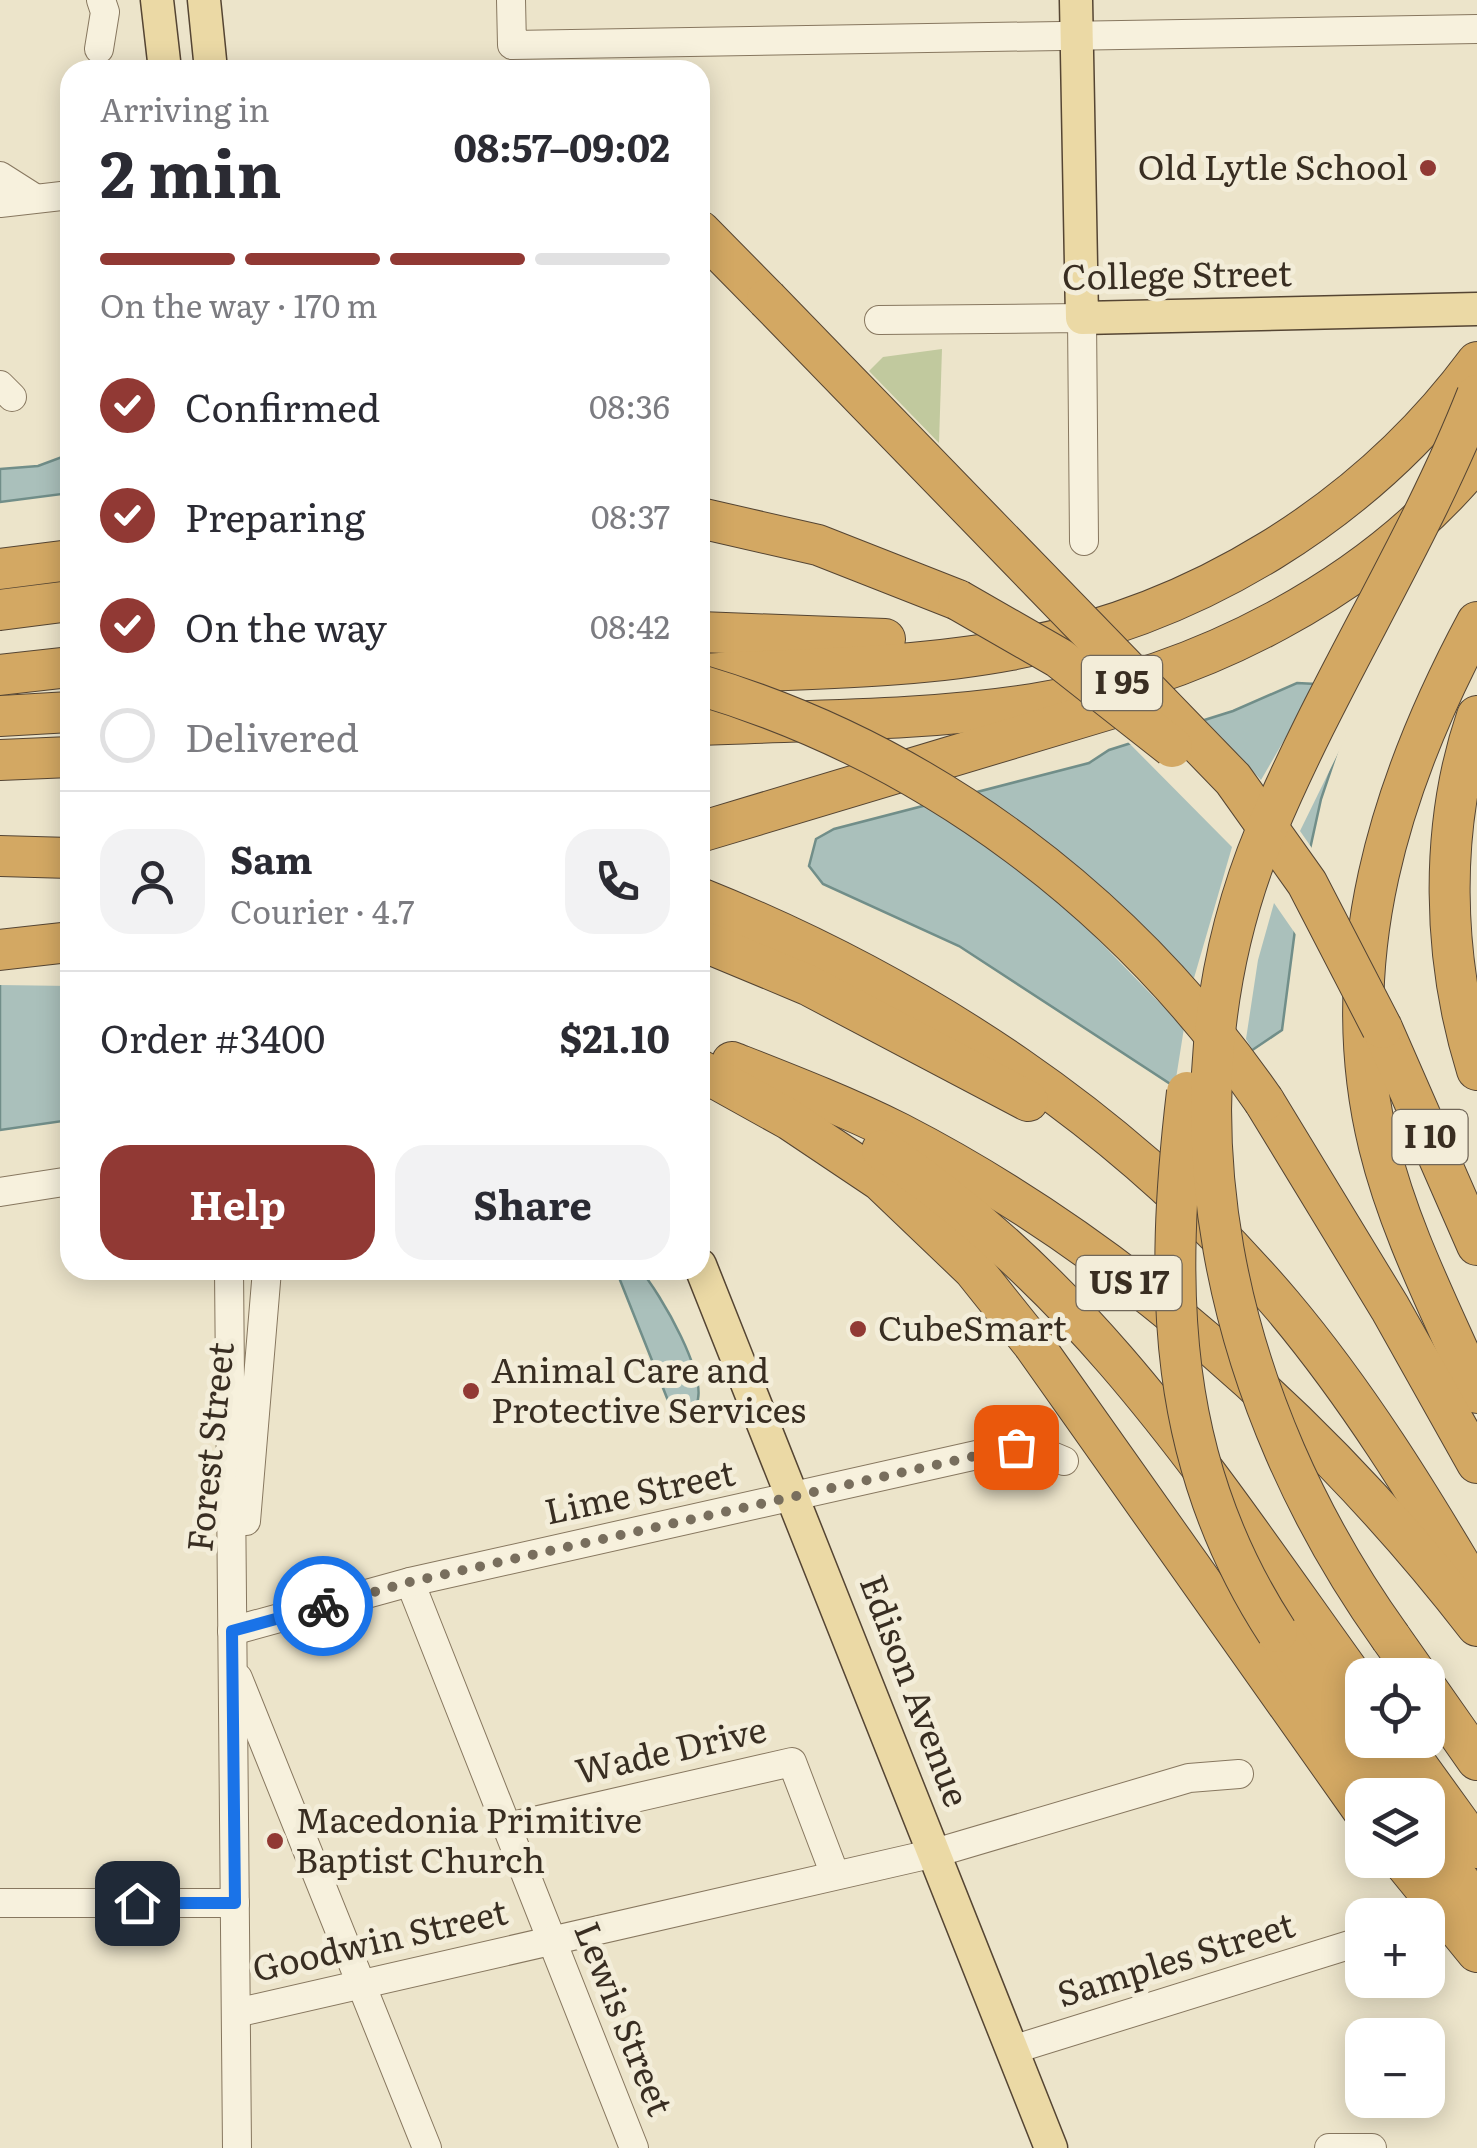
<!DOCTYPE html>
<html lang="en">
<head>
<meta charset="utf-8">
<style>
  body { margin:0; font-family:Literata,serif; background:#f2f2f3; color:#2b2b33; height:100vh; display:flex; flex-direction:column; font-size:38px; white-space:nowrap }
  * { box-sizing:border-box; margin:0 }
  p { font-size:32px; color:#7c7c81 }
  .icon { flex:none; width:55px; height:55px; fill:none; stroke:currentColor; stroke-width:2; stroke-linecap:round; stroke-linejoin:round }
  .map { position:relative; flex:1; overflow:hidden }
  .panel { position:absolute; left:60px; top:60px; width:650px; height:1220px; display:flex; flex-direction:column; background:#fff; border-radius:30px; box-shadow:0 5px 25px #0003 }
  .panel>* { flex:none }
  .tools { position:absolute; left:1345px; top:1658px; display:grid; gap:20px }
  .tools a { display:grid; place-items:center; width:100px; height:100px; border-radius:20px; background:#fff; box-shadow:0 5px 25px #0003; font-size:50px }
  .pin { position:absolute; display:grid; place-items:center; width:85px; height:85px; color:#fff; margin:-42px; border-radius:20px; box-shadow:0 5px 15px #0006 }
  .courier { position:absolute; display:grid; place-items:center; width:100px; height:100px; margin:-50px; border:8px solid #1a73e8; border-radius:50%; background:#fff; color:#222; box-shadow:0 2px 12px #0007 }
  .headline em { font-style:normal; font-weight:700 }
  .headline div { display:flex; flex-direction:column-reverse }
  .headline { display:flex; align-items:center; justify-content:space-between; height:170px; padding:0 40px }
  h1 { font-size:65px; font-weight:700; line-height:75px }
  .bar { display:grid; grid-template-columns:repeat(4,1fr); gap:15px 10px; align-content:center; height:120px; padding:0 40px }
  .bar i { height:12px; border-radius:8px; background:#e1e1e2 }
  .bar .current { background:#913934 }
  .bar p { grid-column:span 4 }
  .line { display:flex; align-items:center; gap:25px; padding:0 40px; border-top:2px solid #e1e1e2 }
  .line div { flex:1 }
  .round { display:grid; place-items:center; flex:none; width:105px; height:105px; border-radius:30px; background:#f2f2f3 }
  ol { padding:0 40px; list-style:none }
  li { display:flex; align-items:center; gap:30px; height:110px }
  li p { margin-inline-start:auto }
  li .icon { padding:10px; border-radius:50%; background:#913934; color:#fff; stroke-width:4 }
  li:last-child { color:#7c7c81 }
  li i { width:55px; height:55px; border:5px solid #e1e1e2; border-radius:50% }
  .primary-button { display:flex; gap:20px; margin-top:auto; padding:20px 40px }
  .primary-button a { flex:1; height:115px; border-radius:30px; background:#913934; color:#fff; font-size:40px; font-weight:700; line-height:115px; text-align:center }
  .primary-button a+a { background:#f2f2f3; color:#2b2b33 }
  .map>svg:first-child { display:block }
  .green { fill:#c1c99e }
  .water { fill:#aac0bb; stroke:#718e89; stroke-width:2.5 }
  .pier { fill:#ece4ca }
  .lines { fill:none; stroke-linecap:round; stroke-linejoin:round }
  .minor-casing { stroke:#87775f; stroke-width:30 }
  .major-casing { stroke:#554533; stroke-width:35 }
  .highway-casing { stroke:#554533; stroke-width:42 }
  .minor { stroke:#f7f1dd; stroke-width:28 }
  .major { stroke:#ebd9a5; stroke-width:32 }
  .highway { stroke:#d3a863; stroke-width:40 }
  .highway-bridge-casing { stroke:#554533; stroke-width:42; stroke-linecap:butt }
  .highway-bridge { stroke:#d3a863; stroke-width:40 }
  .done { stroke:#786e5d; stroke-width:10; stroke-dasharray:0 18 }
  .route { stroke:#1a73e8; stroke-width:12 }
  .poi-dot { fill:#913934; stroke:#f3edd9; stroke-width:4 }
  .labels { text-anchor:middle; stroke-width:10; stroke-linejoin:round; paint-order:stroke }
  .shield { fill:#f3edd9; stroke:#716759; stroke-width:2.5 }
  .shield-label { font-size:32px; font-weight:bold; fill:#392e22 }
  .poi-label { font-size:35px; fill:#392e22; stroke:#f3edd9; text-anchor:start }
  .street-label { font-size:35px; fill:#392e22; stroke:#f3edd9 }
</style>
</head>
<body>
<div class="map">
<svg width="1477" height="2148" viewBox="0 0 1477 2148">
  <rect width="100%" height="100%" fill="#ece4ca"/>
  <polygon class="green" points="942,349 939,443 869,371 883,357"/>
  <g class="water">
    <polygon points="70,454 70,493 0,502 0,469 38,466"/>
    <polygon points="1297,683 1316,684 1339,746 1321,799 1299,899 1282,1030 1248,1053 1172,1085 959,946 823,884 809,866 816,839 834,829 1089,763 1109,750 1233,711"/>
    <polygon points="0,951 70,952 70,1120 0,1130"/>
    <path d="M 616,1270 L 640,1270 C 660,1292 710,1379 696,1405 L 676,1412 L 669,1403 Z"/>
  </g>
  <g class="pier">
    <polygon points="1343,706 1346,737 1300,831 1314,851 1299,939 1274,903 1258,960 1246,1039 1255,1054 1233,1073 1174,1091 1184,1028 1074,915 988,847 919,803 974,789 1096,882 1194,978 1232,847 1125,739 1200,715 1261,780 1301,711"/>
    <polygon points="0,946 70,947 70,986 0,985"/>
  </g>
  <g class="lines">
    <defs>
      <g id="minor">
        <polyline points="511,0 512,45 1477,29"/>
        <polyline points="99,49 105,12 101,0"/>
        <polyline points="0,176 33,197"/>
        <polyline points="0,203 70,195"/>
        <polyline points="879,320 1082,318 1084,541"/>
        <polyline points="0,385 12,397"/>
        <polyline points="0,1192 70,1181"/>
        <polyline points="229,1270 237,2148"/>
        <polyline points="246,1521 267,1270"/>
        <polyline points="410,1582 634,2148"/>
        <polyline points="232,1631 410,1582 990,1452 1033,1448 1064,1461"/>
        <polyline points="238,1678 427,2148"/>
        <polyline points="508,1827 792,1762 835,1875"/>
        <polyline points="0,1903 235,1903"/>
        <polyline points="236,2013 935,1853 1189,1778 1239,1774"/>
        <polyline points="1012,2050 1362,1941"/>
        <polyline points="1329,2148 1372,2148"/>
      </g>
      <g id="major">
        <polyline points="157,0 165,70"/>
        <polyline points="204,0 211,70"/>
        <polyline points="1076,0 1082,318 1477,309"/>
        <polyline points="700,1265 1051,2148"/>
      </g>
      <g id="highway">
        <polyline points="700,231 767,299"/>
        <polyline points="700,518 818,545 958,600"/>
        <polyline points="0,569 70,560"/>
        <polyline points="0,610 70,601"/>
        <path d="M 1477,622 C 1390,784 1334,962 1379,1146 C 1400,1232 1442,1312 1477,1393"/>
        <polyline points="700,632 885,639"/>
        <path d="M 700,674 C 803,668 909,669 1010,650 C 1195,617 1365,513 1477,362"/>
        <polyline points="0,675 70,667"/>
        <polyline points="0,716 70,712"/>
        <path d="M 1477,716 C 1439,827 1442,958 1477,1070"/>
        <path d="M 700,725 C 811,720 924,721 1033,704 C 1199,677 1369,590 1477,460"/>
        <polyline points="0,760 70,757"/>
        <polyline points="700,832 1113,708"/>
        <polyline points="0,856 70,858"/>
        <path d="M 700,898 C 922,987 1127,1122 1282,1305 C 1357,1394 1418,1493 1477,1593"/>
        <polyline points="700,940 808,985 1028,1101"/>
        <polyline points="0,950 70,942"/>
        <polyline points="1382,1028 1477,1245"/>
        <path d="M 732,1062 C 788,1084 845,1106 899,1133 C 1122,1248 1324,1428 1477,1626"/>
        <polyline points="700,1070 790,1120 881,1181 973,1269 1033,1344 1362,1809"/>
        <polyline points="1264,1101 1390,1308 1477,1463"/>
        <path d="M 882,1150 C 1095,1293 1215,1487 1362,1690"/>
        <polyline points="1277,1632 1396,1795"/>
        <polyline points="1391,1638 1417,1675"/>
        <polyline points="1428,1690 1477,1760"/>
        <polyline points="1399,1740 1477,1848"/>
        <polyline points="1428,1838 1477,1905"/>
        <polyline points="1402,1860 1477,1952"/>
      </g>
    </defs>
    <use href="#minor" class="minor-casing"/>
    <use href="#major" class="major-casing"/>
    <use href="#highway" class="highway-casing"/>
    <use href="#minor" class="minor"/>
    <use href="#major" class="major"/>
    <use href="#highway" class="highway"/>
    <defs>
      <g id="highway-bridge">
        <polyline points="767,299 1233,779 1307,883 1382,1028"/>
        <polyline points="958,600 1059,658 1172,747"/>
        <path d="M 700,685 C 931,754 1127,903 1264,1101"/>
        <path d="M 1187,1092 C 1164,1286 1166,1462 1277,1632"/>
        <path d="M 1391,1638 C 1224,1405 1153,1103 1266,831 C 1328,682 1418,545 1477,395"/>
      </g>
    </defs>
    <use href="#highway-bridge" class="highway-bridge-casing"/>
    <use href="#highway-bridge" class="highway-bridge"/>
  </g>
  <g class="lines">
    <polyline class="done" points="323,1606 410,1582 1016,1447"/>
    <polyline class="route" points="137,1903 235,1903 232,1631 323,1606"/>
  </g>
  <g class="poi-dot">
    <circle cx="1428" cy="168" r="10"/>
    <circle cx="858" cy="1329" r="10"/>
    <circle cx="471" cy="1391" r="10"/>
    <circle cx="275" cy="1841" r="10"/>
  </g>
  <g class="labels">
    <g class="shield">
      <rect x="1082" y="656" width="80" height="54" rx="8"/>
      <rect x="1392.5" y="1110" width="75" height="54" rx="8"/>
      <rect x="1076.5" y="1256" width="105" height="54" rx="8"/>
    </g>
    <g class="shield-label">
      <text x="1122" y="694">I 95</text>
      <text x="1430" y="1148">I 10</text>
      <text x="1129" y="1294">US 17</text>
    </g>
    <g class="poi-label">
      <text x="1408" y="180" text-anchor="end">Old Lytle School</text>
      <text x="878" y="1341">CubeSmart</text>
      <text x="491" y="1383">Animal Care and<tspan x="491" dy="40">Protective Services</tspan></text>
      <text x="295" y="1833">Macedonia Primitive<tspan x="295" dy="40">Baptist Church</tspan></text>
    </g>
    <g class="street-label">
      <text transform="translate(1177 276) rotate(-1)" y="12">College Street</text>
      <text transform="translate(211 1447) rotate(-84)" y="12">Forest Street</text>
      <text transform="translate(640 1493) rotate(-12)" y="12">Lime Street</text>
      <text transform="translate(914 1691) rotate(69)" y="12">Edison Avenue</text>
      <text transform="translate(671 1751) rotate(-13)" y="12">Wade Drive</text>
      <text transform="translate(380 1941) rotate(-13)" y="12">Goodwin Street</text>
      <text transform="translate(1176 1960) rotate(-17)" y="12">Samples Street</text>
      <text transform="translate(623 2019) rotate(68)" y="12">Lewis Street</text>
    </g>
  </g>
</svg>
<div class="tools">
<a><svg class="icon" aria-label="locate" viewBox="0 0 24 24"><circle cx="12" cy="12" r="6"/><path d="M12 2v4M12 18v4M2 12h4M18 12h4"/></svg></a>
<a><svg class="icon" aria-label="layers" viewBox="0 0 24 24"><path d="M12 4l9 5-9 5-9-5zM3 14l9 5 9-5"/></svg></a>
<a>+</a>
<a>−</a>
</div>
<div class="pin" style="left:1016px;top:1447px;background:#ea580c"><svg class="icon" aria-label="bag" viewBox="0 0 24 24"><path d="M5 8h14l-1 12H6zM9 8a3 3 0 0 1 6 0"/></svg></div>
<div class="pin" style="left:137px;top:1903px;background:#1f2937"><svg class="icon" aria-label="home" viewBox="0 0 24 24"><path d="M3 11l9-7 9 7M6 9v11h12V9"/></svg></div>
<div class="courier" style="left:323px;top:1606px"><svg class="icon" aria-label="bike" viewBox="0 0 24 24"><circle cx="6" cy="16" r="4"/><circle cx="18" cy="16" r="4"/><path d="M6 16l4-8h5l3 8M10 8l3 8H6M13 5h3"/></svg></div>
<section class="panel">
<div class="headline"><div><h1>2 min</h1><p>Arriving in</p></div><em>08:57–09:02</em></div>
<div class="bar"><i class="current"></i><i class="current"></i><i class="current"></i><i></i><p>On the way · 170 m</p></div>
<ol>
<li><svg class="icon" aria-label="check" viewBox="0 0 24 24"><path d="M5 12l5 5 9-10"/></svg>Confirmed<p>08:36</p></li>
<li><svg class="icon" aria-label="check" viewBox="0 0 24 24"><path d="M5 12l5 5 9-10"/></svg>Preparing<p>08:37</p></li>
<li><svg class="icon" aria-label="check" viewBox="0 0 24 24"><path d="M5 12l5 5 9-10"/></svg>On the way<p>08:42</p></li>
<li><i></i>Delivered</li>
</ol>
<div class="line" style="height:180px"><a class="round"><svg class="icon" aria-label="person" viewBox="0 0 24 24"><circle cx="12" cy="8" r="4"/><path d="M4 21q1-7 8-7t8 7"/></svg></a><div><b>Sam</b><p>Courier · 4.7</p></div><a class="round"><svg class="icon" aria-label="phone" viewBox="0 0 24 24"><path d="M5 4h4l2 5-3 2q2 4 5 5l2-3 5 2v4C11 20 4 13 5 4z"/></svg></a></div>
<div class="line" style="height:130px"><div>Order #3400</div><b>$21.10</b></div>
<div class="primary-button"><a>Help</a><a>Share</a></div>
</section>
</div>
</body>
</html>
